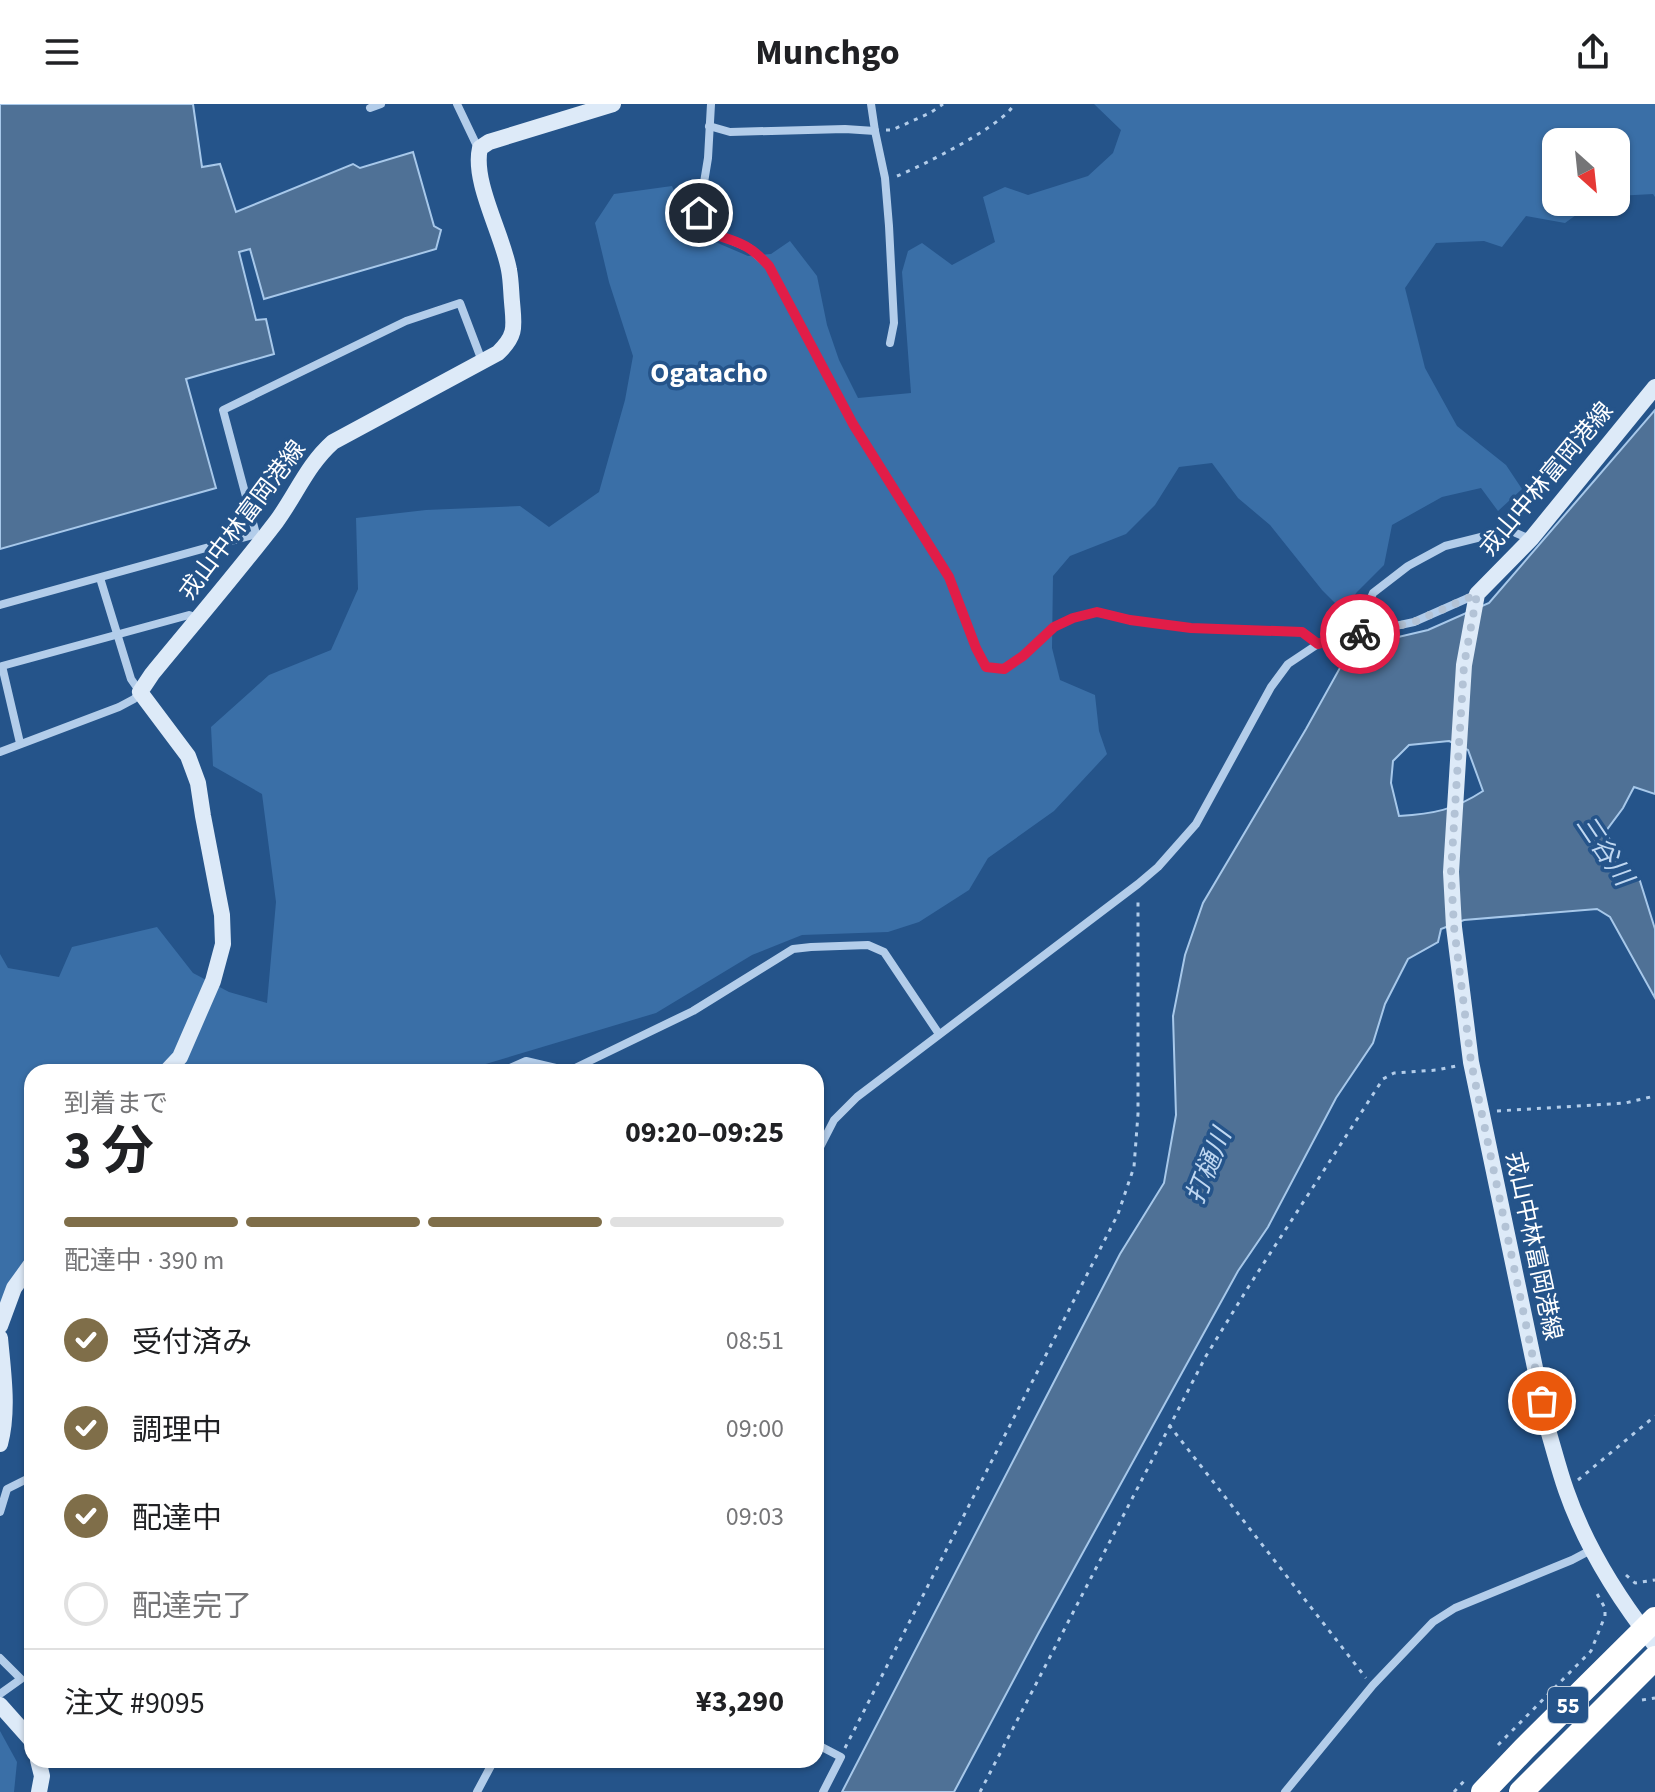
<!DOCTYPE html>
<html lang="ja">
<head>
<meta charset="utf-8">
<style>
  body { margin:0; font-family:"Source Sans 3","Noto Sans JP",sans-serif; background:#f2f2f2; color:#202124; height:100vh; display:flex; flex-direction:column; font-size:30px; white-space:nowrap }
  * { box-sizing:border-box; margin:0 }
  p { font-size:26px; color:#757577 }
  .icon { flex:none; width:44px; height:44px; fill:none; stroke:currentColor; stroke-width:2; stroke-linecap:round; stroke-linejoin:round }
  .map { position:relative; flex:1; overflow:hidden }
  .side { position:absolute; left:24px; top:960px; width:800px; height:704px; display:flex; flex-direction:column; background:#fff; border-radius:24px; box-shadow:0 2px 6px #0004 }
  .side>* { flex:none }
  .needle { width:52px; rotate:153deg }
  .tools { position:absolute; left:1542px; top:24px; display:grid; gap:16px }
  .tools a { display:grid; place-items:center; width:88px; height:88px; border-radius:16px; background:#fff; box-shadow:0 2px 6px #0004; font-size:40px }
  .pin { position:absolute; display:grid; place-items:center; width:68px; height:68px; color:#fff; margin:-34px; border:4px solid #fff; border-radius:50%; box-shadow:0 2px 8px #0007 }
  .courier { position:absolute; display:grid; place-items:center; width:80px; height:80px; margin:-40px; border:6px solid #e11d48; border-radius:50%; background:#fff; color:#222; box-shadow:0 2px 10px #0007 }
  .summary em { font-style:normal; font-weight:700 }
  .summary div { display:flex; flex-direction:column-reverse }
  .summary { display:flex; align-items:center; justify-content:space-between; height:136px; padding:0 40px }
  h1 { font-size:52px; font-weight:700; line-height:60px }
  .bar { display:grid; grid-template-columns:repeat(4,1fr); gap:12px 8px; align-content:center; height:96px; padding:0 40px }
  .bar i { height:10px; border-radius:6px; background:#e0e0e0 }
  .bar .selected { background:#7f6e49 }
  .bar p { grid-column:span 4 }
  .line { display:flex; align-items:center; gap:20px; padding:0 40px; border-top:2px solid #e0e0e0 }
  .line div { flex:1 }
  ol { padding:0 40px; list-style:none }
  li { display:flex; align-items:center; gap:24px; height:88px }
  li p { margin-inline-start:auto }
  li .icon { padding:8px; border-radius:50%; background:#7f6e49; color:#fff; stroke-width:4 }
  li:last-child { color:#757577 }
  li i { width:44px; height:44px; border:4px solid #e0e0e0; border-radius:50% }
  header { display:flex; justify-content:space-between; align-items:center; height:104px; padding:0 40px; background:#fff; font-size:36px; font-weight:700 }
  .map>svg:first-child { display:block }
  .green { fill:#3a6fa7 }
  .water { fill:#4f7196; stroke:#a7c8ea; stroke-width:2; fill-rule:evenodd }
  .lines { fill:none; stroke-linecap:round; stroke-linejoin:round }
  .path { stroke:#b3cdea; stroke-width:3; stroke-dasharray:4 6; stroke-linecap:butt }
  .street { stroke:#b3cdea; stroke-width:8 }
  .secondary { stroke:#ddeaf8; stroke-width:16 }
  .highway { stroke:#fff; stroke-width:24 }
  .done { stroke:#b3c3d6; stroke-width:8; stroke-dasharray:0 14.4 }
  .route { stroke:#e11d48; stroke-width:10 }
  .labels { text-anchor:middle; stroke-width:7; stroke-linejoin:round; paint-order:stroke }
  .shield { fill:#25548a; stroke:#beccdc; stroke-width:2 }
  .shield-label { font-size:22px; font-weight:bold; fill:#fff }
  .street-label { font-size:24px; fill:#fff; stroke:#25548a }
  .water-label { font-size:26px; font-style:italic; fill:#bfd7f1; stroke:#25548a }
  .quarter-label { font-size:28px; font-weight:bold; fill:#fff; stroke:#25548a }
</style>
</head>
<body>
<header><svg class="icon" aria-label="menu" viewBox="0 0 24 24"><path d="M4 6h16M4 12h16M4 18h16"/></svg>Munchgo<svg class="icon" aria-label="share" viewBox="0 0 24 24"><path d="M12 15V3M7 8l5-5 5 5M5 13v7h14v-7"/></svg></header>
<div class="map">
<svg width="1655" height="1688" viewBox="0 0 1655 1688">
  <rect width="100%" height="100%" fill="#25548a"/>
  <g class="green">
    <polygon points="1094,0 1655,0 1655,93 1653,90 1616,92 1616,38 1556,38 1556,98 1594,98 1565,119 1526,112 1502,143 1484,137 1436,139 1405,184 1425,264 1457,322 1506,361 1522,385 1498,407 1481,384 1442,393 1392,421 1384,461 1357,488 1343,507 1322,486 1270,421 1238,394 1212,359 1179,363 1155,401 1126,430 1070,452 1053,472 1052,544 1060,576 1095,591 1099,627 1107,650 1054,707 988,754 969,786 919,818 888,828 802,831 752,851 656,909 459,968 32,968 32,1171 0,1199 0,850 8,864 59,873 72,843 157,823 193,869 229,888 267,899 276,798 262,690 213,662 211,623 269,571 331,546 358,485 356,414 426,406 520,402 549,423 599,388 625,296 633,252 609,178 595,119 614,90 672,82 692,128 748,152 771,150 790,137 817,172 827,221 839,256 858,294 911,289 902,168 908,147 922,139 952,161 995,138 983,93 1005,83 1028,91 1088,72 1113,49 1121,26"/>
    <polygon points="0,1627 17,1658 14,1688 0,1688"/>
  </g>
  <g class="water">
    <polygon points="0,0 193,0 202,63 220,60 236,108 353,60 360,64 413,48 434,122 441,126 436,145 264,195 250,145 239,148 256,216 266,215 274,250 186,275 216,384 0,445"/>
    <path d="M 1655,306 L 1655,690 L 1634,683 L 1623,704 L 1606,727 L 1618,756 L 1640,777 L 1655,825 L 1655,894 L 1610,813 L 1597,805 L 1464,816 L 1441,825 L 1438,838 L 1408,855 L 1385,900 L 1373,939 L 1336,994 L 1268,1123 L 1238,1167 L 1038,1530 L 954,1688 L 842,1688 L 1120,1150 L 1164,1079 L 1176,1011 L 1173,912 L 1185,851 L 1203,799 L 1306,625 L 1351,544 L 1428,526 L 1489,499 ZM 1449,637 L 1468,646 L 1483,687 C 1454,706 1433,710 1399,712 L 1391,679 L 1393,657 L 1409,641 Z"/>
  </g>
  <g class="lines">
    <g class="path">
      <polyline points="886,26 892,26 930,9 943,0"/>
      <path d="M 897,72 C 920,63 1006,20 1014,0"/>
      <polyline points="1497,1007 1625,999 1655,992"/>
      <polyline points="1169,1321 1366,1574"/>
      <polyline points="1578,1376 1655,1312"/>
      <polyline points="1626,1471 1635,1479 1655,1476"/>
      <polyline points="1642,1596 1655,1594"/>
      <polyline points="1498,1641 1591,1547 1605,1512 1605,1504 1596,1488"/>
      <polyline points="845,1644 1118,1110 1134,1063 1138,1010 1138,796"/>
      <polyline points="980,1688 1206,1252 1249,1182 1383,975 1394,969 1437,966 1456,962"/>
      <polyline points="1454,1688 1465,1676"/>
    </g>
    <g class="street">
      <polyline points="457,0 477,42 480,44"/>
      <polyline points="711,0 708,54 699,109 702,120 712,128 749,144 769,162 853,320 949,473 976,544 986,563 1004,565 1023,552 1054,523 1073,514 1097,508 1130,516 1191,524 1302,528 1318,540"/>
      <polyline points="871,0 875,27 885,74 889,122 894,219 890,239"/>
      <polyline points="370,4 381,0"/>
      <polyline points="709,22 730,28 845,25 875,27"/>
      <polyline points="263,434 256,430 223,306 406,217 460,199 482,257"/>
      <polyline points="0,501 256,430"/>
      <polyline points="1363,529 1362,515 1373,489 1408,462 1445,442 1509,426 1530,435"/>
      <polyline points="20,639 2,562 189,511 198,514"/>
      <polyline points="0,648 119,603 134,595 140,588 131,575 100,474"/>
      <polyline points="501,968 526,957 560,965 573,965 693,907 793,845 811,843 868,841 884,848 939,930"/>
      <polyline points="816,1051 834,1016 857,993 1138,780 1158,763 1196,720 1271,583 1288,560 1318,540 1337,533 1363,529 1414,518 1475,491"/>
      <polyline points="0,1408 7,1385 29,1374 32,1375"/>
      <polyline points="0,1554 21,1575 0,1590"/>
      <polyline points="816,1640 841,1653 823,1688"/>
      <polyline points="477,1688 494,1656"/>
      <polyline points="1285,1688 1373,1581 1433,1518 1455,1504 1572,1456 1591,1446"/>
    </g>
    <g class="secondary">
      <path d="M 1655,283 L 1531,435 L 1477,490 L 1464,561 L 1451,768 L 1454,823 L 1471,958 L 1548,1326 C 1554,1346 1559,1366 1566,1386 C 1585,1441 1618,1494 1655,1541"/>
      <path d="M 166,968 L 180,953 L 213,877 L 223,840 L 222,811 L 203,712 L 198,679 L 188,652 L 140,588 L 152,570 C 193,520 236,470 276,418 C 296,391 307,361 333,338 L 498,249 C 517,231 514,222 512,198 C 511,187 511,176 509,166 C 503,131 472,78 480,44 L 489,38 L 613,0"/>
      <polyline points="0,1222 14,1184 32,1159"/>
      <path d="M 0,1234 C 3,1268 9,1306 0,1340"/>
      <polyline points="0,1601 32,1637"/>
      <polyline points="38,1656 42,1672 39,1688"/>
    </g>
    <g class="highway">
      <polyline points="1483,1688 1524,1645 1655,1515"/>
      <polyline points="1521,1688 1655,1554"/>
    </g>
  </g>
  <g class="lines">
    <polyline class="done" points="1360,530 1414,518 1477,490 1464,561 1451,768 1454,823 1471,958 1542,1297"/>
    <path class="route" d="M 699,109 C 706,136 730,131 750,145 C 757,149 763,156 769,162 L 853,320 L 949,473 L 976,544 L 986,563 L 1004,565 L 1023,552 L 1054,523 L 1073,514 L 1097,508 L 1130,516 L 1191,524 L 1302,528 L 1318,540 L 1337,533 L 1360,530"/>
  </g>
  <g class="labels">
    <rect class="shield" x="1548" y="1583" width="40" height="36" rx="6"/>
    <g class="shield-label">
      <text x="1568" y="1609">55</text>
    </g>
    <g class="street-label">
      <text transform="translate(1546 375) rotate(-50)" y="8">戎山中林富岡港線</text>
      <text transform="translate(242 416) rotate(-53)" y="8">戎山中林富岡港線</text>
      <text transform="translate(1534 1142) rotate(78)" y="8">戎山中林富岡港線</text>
    </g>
    <g class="water-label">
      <text transform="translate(1605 746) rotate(56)" y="9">三谷川</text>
      <text transform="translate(1208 1062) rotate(-68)" y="9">打樋川</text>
    </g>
    <g class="quarter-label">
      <text x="709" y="278">Ogatacho</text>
    </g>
  </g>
</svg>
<div class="tools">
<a><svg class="needle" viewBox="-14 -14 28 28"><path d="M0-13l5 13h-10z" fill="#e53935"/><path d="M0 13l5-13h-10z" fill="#757577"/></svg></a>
</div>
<div class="pin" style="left:1542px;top:1297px;background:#ea580c"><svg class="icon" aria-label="bag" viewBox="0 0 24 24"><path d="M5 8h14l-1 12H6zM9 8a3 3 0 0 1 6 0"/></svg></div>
<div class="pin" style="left:699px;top:109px;background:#1f2937"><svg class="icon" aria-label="home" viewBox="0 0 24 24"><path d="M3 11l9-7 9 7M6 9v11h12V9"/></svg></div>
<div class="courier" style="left:1360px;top:530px"><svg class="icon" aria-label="bike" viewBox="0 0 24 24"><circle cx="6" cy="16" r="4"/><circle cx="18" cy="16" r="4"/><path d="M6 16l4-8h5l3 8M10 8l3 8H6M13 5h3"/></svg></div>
<section class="side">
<div class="summary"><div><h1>3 分</h1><p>到着まで</p></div><em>09:20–09:25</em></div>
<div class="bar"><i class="selected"></i><i class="selected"></i><i class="selected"></i><i></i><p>配達中 · 390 m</p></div>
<ol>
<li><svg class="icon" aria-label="check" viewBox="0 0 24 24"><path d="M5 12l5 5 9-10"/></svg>受付済み<p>08:51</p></li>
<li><svg class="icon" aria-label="check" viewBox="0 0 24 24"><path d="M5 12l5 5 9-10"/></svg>調理中<p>09:00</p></li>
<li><svg class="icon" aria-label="check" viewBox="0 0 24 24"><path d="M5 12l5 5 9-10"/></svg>配達中<p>09:03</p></li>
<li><i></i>配達完了</li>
</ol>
<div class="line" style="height:104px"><div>注文 #9095</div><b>¥3,290</b></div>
</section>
</div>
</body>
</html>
